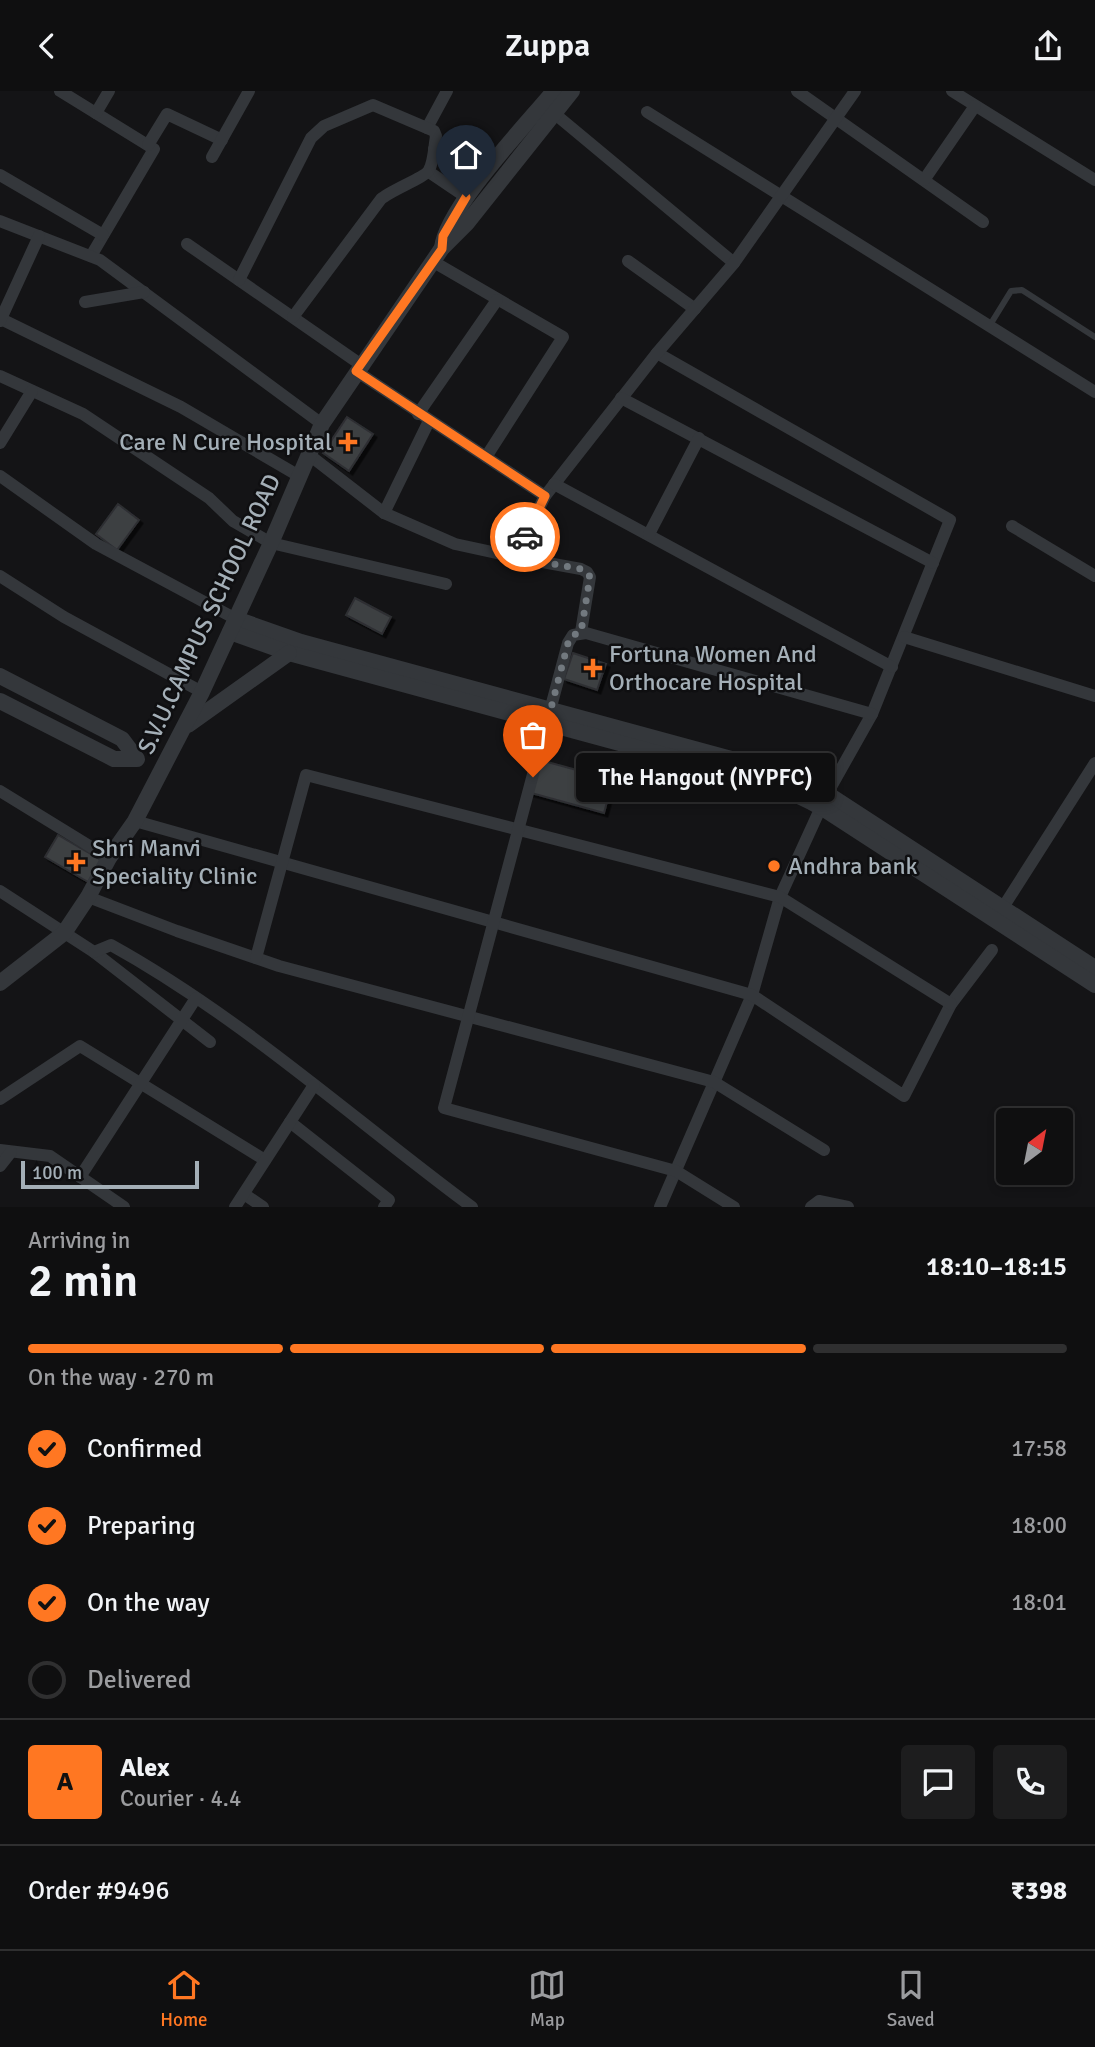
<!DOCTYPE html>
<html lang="en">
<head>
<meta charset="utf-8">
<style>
  body { margin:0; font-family:Signika,sans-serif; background:#1d1d1e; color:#f1f3f6; height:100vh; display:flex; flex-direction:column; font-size:26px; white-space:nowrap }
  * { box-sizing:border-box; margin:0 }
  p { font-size:23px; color:#9b9c9f }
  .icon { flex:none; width:38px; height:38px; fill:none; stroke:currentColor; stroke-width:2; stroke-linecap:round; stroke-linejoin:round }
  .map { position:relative; height:1116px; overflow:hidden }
  .details { display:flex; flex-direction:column; background:#0f0f10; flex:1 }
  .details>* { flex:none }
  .needle { width:46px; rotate:32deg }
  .controls { position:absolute; left:996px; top:1017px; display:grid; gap:14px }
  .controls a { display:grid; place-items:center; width:77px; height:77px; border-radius:7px; background:#0f0f10; box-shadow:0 4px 10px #0003,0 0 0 2px #2f2f30; font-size:35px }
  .scale { position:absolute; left:21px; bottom:18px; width:178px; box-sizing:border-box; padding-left:7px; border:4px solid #a4afb7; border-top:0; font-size:19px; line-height:24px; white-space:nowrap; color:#a4afb7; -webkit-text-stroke:5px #0f0f11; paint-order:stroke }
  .pin { position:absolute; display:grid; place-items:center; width:60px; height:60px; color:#fff; margin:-72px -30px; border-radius:50% 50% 50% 0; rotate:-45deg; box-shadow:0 0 7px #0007 }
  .pin .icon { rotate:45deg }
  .courier { position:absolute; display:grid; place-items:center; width:70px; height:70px; margin:-35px; border:5px solid #f72; border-radius:50%; background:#fff; color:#222; box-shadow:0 2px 9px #0007 }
  .bubble { position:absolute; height:49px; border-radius:7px; background:#0f0f10; box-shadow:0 4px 10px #0003,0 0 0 2px #2f2f30; font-size:23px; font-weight:600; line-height:49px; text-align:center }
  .summary em { font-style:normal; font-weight:600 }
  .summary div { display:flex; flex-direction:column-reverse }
  .summary { display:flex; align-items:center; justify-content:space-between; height:119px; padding:0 28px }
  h1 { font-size:46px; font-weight:600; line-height:52px }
  .bar { display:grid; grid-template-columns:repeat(4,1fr); gap:10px 7px; align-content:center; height:84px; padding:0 28px }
  .bar i { height:9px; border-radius:5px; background:#2f2f30 }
  .bar .current { background:#f72 }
  .bar p { grid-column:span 4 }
  .line { display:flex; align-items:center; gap:18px; padding:0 28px; border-top:2px solid #2f2f30 }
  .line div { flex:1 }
  .round { display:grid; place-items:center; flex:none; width:74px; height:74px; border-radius:7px; background:#1d1d1e }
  ol { padding:0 28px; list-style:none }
  li { display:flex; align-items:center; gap:21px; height:77px }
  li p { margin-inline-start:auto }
  li .icon { padding:7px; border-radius:50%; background:#f72; color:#111; stroke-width:4 }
  li:last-child { color:#9b9c9f }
  li i { width:38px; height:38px; border:4px solid #2f2f30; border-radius:50% }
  header { display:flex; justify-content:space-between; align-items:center; height:91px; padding:0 28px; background:#0f0f10; font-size:32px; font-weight:600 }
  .dock { display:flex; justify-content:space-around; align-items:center; height:98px; border-top:2px solid #2f2f30; background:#0f0f10; font-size:19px; color:#9b9c9f }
  .dock a { display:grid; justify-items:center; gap:4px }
  .dock .current { color:#f72 }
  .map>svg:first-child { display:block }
  .building { fill:#3d3f43; stroke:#2d2f32; stroke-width:2; filter:url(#shadow) }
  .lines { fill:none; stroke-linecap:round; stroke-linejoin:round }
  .service { stroke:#34373b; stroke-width:6 }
  .minor { stroke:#34373b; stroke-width:12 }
  .tertiary { stroke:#34373b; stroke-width:16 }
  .done { stroke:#72797f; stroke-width:7; stroke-dasharray:0 12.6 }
  .route { stroke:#f72; stroke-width:9 }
  .poi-dot { fill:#f72; stroke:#0f0f11; stroke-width:2.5 }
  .labels { text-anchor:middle; stroke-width:5; stroke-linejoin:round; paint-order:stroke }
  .poi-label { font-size:24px; fill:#a4afb7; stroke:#0f0f11; text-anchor:start }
  .street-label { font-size:24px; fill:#a4afb7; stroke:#0f0f11 }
</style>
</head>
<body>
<header><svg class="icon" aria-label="back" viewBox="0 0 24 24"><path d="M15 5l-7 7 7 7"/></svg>Zuppa<svg class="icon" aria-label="share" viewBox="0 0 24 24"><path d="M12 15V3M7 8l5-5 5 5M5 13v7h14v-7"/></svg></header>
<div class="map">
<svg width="1095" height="1116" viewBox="0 0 1095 1116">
  <defs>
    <filter id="shadow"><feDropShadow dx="3.5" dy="3.5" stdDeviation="0" flood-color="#0009"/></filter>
  </defs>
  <rect width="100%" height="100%" fill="#141416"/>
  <g class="building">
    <polygon points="347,326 373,343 349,380 323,362"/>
    <polygon points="118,413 139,429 117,459 96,443"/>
    <polygon points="355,507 391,526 382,543 346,524"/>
    <polygon points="573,562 606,573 597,599 564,588"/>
    <polygon points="533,667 613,689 604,722 524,700"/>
    <polygon points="58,744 101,769 88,791 45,766"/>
  </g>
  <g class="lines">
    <polyline class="service" points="990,234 1011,200 1022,199 1095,246"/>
    <g class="minor">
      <polyline points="60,0 154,58 91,165"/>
      <polyline points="797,0 983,131"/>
      <polyline points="952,0 1095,89"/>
      <polyline points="647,21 1095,301"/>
      <polyline points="96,22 109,0"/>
      <polyline points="555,23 734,172"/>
      <polyline points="427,37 447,0"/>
      <polyline points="148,54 167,23 222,49"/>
      <polyline points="434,58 470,70 483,85"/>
      <polyline points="212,66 249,0"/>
      <polyline points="429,81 466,106"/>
      <polyline points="0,84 103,144"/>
      <polyline points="924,89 975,15"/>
      <polyline points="0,130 100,169 322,333"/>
      <polyline points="187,153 360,273"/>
      <polyline points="432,170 563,246 486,366"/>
      <polyline points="628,170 695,218"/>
      <path d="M 239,189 L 311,47 L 324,35 L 373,14 L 434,40 L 436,45 C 434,56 434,70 429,79 C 426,86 391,99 381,108 L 293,226"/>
      <polyline points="85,211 144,201"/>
      <polyline points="1,228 181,316 299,385"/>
      <polyline points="0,230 39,145"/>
      <polyline points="657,262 950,429 872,623 827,703 780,806 752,904 660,1116"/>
      <polyline points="356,280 545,405 657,262 734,172 855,0"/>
      <polyline points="0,285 83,323 209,407 233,430 271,452 446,493"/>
      <polyline points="621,307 933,472"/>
      <polyline points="418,323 497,209"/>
      <polyline points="0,352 32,300"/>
      <polyline points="308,363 384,422 455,453 515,466 545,405"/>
      <polyline points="0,385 96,453 236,528"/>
      <polyline points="554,393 892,576"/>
      <polyline points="384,422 429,330"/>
      <polyline points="1012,435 1095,485"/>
      <polyline points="649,443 699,347"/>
      <polyline points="515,466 581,478 587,481 590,486 581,541"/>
      <polyline points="0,485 64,526 202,601"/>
      <polyline points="904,546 1095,605"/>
      <polyline points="0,700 109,767"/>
      <polyline points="135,730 752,904 904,1005 951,913 992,859"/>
      <polyline points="0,800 94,861 210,951"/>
      <polyline points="88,806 177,840 279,875 714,991 824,1059"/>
      <polyline points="1002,818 1095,672"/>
      <path d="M 94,861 L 111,854 C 241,926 353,1028 472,1116"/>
      <polyline points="256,867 306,684 780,806 951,913"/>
      <polyline points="0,1008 80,955 265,1069"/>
      <polyline points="290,1031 389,1109 384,1116"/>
      <polyline points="0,1059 50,1065 124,1116"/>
      <polyline points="0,1075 11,1061"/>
      <polyline points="80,1086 196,907"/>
      <polyline points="244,1103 263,1116"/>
      <polyline points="235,1116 314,994"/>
      <polyline points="734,1116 676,1080 444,1017 568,552 573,544 586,542 872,623"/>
      <polyline points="811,1116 819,1110 848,1116"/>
    </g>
    <g class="tertiary">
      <path d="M 442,157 C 446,117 526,34 554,0"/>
      <polyline points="236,528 301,551 757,675 802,690 832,706 1095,877"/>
      <path d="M 230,541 L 289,562 C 405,594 521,625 638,657 C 698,674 770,686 824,718 L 1095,894"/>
      <polyline points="0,585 122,648 137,668 114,668 0,610"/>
      <polyline points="188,634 289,562"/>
      <polyline points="0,892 64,842 88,806 109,767 135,730 202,601 271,452 322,333 442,157 467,132 572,0"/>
    </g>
  </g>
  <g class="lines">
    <polyline class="done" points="525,446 515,466 581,478 587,481 590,486 581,541 573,544 568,552 533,686"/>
    <polyline class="route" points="466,106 443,145 442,158 356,280 545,405 525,446"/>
  </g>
  <g class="poi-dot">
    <path d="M344.5 340.5h7v7h7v7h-7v7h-7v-7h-7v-7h7z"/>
    <path d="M589.5 566.5h7v7h7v7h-7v7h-7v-7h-7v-7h7z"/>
    <path d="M72.5 760.5h7v7h7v7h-7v7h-7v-7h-7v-7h7z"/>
    <circle cx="774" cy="775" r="7"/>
  </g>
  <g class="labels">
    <g class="poi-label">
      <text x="332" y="359" text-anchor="end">Care N Cure Hospital</text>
      <text x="609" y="571">Fortuna Women And<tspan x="609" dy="28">Orthocare Hospital</tspan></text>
      <text x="92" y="765">Shri Manvi<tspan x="92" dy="28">Speciality Clinic</tspan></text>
      <text x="788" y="783">Andhra bank</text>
    </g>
    <g class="street-label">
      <text transform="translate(209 523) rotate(-65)" y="8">S.V.U.CAMPUS SCHOOL ROAD</text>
    </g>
  </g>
</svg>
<div class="controls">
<a><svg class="needle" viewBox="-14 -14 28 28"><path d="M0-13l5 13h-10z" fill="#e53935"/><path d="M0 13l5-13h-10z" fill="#9b9c9f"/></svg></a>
</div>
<div class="scale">100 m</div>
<div class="pin" style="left:533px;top:686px;background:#ea580c"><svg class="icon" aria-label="bag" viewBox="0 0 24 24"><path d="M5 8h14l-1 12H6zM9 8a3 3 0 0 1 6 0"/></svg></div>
<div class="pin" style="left:466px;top:106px;background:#1f2937"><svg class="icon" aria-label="home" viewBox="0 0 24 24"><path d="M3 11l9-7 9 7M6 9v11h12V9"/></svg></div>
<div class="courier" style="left:525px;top:446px"><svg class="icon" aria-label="car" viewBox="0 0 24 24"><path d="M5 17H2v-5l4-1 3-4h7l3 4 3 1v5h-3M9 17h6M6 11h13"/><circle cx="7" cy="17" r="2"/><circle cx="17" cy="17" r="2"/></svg></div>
<div class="bubble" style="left:576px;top:662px;width:259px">The Hangout (NYPFC)</div>
</div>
<section class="details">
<div class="summary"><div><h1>2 min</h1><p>Arriving in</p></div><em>18:10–18:15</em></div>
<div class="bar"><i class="current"></i><i class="current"></i><i class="current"></i><i></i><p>On the way · 270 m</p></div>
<ol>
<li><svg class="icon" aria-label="check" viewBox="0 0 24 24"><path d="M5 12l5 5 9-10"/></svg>Confirmed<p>17:58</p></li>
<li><svg class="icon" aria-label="check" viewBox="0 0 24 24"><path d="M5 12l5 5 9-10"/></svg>Preparing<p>18:00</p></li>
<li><svg class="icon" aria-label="check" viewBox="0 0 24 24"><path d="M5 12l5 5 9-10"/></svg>On the way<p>18:01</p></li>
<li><i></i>Delivered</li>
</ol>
<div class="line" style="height:126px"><b class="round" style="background:#f72;color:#111">A</b><div><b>Alex</b><p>Courier · 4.4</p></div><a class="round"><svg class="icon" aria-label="chat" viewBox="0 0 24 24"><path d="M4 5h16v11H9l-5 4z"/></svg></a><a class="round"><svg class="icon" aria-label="phone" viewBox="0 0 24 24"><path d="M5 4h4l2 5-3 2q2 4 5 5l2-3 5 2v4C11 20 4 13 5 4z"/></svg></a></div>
<div class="line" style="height:91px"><div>Order #9496</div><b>₹398</b></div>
</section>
<nav class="dock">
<a class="current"><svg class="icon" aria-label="home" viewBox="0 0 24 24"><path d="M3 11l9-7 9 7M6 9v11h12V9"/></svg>Home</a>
<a><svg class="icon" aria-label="map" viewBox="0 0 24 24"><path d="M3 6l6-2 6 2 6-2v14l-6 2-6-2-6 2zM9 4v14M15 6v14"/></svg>Map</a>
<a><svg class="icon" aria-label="saved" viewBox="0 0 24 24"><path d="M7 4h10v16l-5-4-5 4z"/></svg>Saved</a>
</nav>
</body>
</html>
